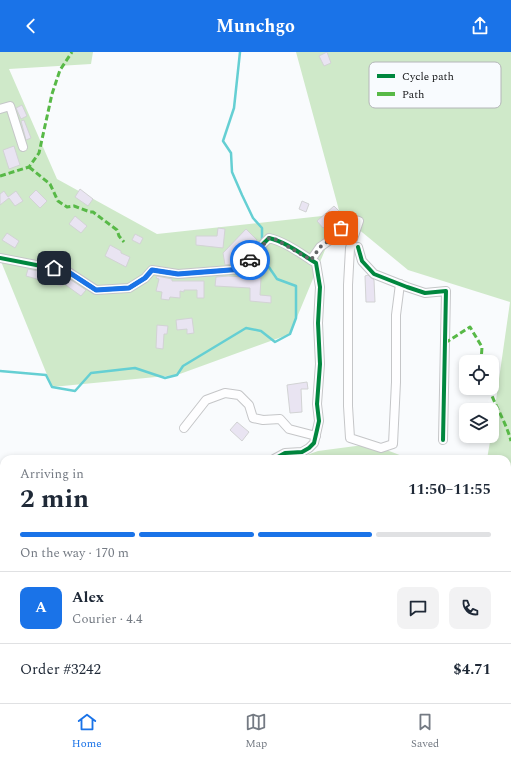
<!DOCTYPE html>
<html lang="en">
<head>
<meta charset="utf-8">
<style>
  body { margin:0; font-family:Spectral,serif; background:#f2f2f3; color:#1f2937; height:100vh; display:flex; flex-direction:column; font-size:15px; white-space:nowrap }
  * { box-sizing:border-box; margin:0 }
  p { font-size:13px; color:#747a83 }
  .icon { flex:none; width:22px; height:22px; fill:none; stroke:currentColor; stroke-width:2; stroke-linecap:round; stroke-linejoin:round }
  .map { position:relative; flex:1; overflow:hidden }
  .panel { position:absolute; left:0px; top:403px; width:511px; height:248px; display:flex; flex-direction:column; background:#fff; border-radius:12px 12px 0 0; box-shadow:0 2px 6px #0003 }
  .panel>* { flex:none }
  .buttons { position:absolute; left:459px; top:303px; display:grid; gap:8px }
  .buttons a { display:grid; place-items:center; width:40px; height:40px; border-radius:8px; background:#fff; box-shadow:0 2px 6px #0003; font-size:20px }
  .pin { position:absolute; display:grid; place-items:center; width:34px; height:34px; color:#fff; margin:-17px; border-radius:8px; box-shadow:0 2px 6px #0006 }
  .courier { position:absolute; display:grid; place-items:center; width:40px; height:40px; margin:-20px; border:3px solid #1a73e8; border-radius:50%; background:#fff; color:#222; box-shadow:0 1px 5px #0007 }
  .headline em { font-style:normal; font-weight:700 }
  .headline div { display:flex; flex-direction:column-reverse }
  .headline { display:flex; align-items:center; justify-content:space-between; height:68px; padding:0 20px }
  h1 { font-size:26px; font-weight:700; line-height:30px }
  .bar { display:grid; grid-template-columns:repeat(4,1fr); gap:6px 4px; align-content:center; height:48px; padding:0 20px }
  .bar i { height:5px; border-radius:3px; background:#e0e1e3 }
  .bar .current { background:#1a73e8 }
  .bar p { grid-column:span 4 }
  .line { display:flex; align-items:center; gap:10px; padding:0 20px; border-top:1px solid #e0e1e3 }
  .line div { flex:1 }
  .round { display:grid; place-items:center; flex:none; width:42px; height:42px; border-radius:8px; background:#f2f2f3 }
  header { display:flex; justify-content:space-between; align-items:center; height:52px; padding:0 20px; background:#1a73e8; color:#fff; font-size:18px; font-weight:700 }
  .menu { display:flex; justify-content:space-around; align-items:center; height:56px; border-top:1px solid #e0e1e3; background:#fff; font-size:11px; color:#747a83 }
  .menu a { display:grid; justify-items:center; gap:2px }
  .menu .current { color:#1a73e8 }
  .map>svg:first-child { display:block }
  .green { fill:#cfe9c9 }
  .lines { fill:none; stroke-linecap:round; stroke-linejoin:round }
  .stream { stroke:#65cfd3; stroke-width:2.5 }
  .building { fill:#e9e4f2; stroke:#d2d3d4 }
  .street-casing { stroke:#c5c6c8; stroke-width:10 }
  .street { stroke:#fefeff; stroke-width:8 }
  .quiet { stroke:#58b947; stroke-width:3; stroke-dasharray:6 3; stroke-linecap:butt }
  .cycleway-casing { stroke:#f8fbfe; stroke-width:6 }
  .cycleway { stroke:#00873e; stroke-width:4 }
  .done { stroke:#646668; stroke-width:4; stroke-dasharray:0 7.2 }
  .route { stroke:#1a73e8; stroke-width:5 }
  .key { fill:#f8fbfe; stroke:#b4b6b9; stroke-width:1 }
  .key-label { font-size:11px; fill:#141517 }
</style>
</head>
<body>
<header><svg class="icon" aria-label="back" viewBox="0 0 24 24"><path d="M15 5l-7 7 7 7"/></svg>Munchgo<svg class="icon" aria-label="share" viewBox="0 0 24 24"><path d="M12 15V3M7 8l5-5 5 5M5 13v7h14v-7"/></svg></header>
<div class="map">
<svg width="511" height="651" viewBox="0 0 511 651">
  <rect width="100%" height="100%" fill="#f9fbfd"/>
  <g class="green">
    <polygon points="0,0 93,0 91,12 9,17 57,127 157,182 340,162 296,0 511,0 511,651 165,651 166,647 507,647 507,407 487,407 491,384 492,384 492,376 510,250 408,218 340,162 290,282 177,323 52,335 0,207"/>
    <polygon points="371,392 410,407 296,407 318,399"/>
  </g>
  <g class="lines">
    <g class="stream">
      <polyline points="240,0 234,56 223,89 231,101 232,120 242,143 253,166 262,176 262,189"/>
      <polyline points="0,319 46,323 52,335 75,339 91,321 135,316 165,326 177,323 183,314 246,276 261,279 275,290 290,282 296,266 296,234 277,227 262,205 262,196"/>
    </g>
  </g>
  <g class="building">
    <polygon points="327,0 331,11 324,14 319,4"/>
    <polygon points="22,53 27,64 21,67 16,56"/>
    <polygon points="24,68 31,86 26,88 21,69"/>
    <polygon points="14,94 20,113 9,117 3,98"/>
    <polygon points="80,137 93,147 88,154 75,145"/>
    <polygon points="36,138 47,149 40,156 29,145"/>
    <polygon points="4,139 8,145 16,139 23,149 15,154 9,146 0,153 0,142"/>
    <polygon points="302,149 309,152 306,160 299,157"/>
    <polygon points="334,154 340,160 323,176 317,169"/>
    <polygon points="75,164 87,174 81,181 69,172"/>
    <polygon points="218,176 225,177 223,196 196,193 196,184 217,184"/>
    <polygon points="246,177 257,188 245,200 247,202 239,211 225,213 223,201"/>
    <polygon points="7,181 19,189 15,196 2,188"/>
    <polygon points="135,182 143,186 140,192 132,188"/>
    <polygon points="110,193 121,199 121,201 130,205 126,215 105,204"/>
    <polygon points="28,217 65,224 86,238 81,244 63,231 62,234 26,224"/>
    <polygon points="368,223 374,228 375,250 366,250 365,224"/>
    <polygon points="157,224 172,227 172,229 204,229 204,246 197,246 197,238 184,238 184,240 180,239 180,246 170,245 169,248 161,247 162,240 156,239 159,227 156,226"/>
    <polygon points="228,224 261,226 260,243 271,244 271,251 250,249 250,236 215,234 216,225"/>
    <polygon points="192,266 194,281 187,282 187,277 177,278 176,268"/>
    <polygon points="157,273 168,274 167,282 164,282 163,297 156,296"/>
    <polygon points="307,330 308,337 301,337 302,360 290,361 287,333"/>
    <polygon points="237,370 249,380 242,389 230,378"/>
  </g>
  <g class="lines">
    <defs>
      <g id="street">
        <polyline points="0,57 10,54 23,95"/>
        <polyline points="358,195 362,209 374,222 407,235 425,241 446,239 443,388"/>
        <path d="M 0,206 L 67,219 L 96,238 L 129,236 L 145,226 L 152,218 L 178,222 L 243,217 L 258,197 L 269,186 C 286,190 301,202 316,211 L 320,235 L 318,271 L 320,312 L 317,352 L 319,369 L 317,378 L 314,391 L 309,396 L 302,400 L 285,401 L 274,407"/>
        <polyline points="311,208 320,195 333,186 349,166 359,169 350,196 348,233 348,354 350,386 381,396 393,392 396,330 396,263 400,232"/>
        <polyline points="184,376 206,348 225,341 239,343 249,353 253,366 263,368 280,367 289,377 316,384"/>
        <polyline points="0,548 4,550"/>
        <polyline points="0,644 4,643"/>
        <polyline points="20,647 22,651"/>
        <polyline points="264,647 267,651"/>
      </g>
    </defs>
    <use href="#street" class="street-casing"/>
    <use href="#street" class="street"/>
    <g class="quiet">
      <polyline points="29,115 50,132 58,149 67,155 74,154 90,160 93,160 117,178 119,184 124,190"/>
      <polyline points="0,124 29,115 39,101 52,42 60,18 72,0"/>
      <polyline points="445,291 470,275 482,295 481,310"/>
      <path d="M 489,336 C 495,354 506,370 511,389"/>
    </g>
    <defs>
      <g id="cycleway">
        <polyline points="358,195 362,209 374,222 407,235 425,241 446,239 443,388"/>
        <path d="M 0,206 L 67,219 L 96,238 L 129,236 L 145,226 L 152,218 L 178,222 L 243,217 L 258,197 L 269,186 C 286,190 301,202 316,211 L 320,235 L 318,271 L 320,312 L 317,352 L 319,369 L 317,378 L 314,391 L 309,396 L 302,400 L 285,401 L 274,407"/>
      </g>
    </defs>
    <use href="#cycleway" class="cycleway-casing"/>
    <use href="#cycleway" class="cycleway"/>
  </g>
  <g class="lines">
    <polyline class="done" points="250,208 269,186 275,187 311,208 320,195 333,186 341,176"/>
    <polyline class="route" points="54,216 67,219 96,238 129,236 145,226 152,218 178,222 243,217 250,208"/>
  </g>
  <rect x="369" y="10" width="132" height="46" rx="6" class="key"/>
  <rect x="377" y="22" width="18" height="4" fill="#00873e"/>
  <rect x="377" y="40" width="18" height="4" fill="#58b947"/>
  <g class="key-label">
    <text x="402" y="28">Cycle path</text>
    <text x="402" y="46">Path</text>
  </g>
</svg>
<div class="buttons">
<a><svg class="icon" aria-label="locate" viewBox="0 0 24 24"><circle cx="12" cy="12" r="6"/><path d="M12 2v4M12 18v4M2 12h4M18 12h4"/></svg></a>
<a><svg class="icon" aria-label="layers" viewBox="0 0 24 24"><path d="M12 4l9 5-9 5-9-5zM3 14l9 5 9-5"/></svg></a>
</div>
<div class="pin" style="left:341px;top:176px;background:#ea580c"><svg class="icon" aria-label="bag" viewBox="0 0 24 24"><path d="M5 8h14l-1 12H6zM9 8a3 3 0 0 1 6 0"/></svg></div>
<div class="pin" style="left:54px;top:216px;background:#1f2937"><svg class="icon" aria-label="home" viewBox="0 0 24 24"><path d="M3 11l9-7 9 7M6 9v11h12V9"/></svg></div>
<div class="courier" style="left:250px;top:208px"><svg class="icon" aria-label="car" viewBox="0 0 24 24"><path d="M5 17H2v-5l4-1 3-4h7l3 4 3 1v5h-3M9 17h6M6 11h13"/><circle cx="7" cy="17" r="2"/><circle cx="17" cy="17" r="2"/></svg></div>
<section class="panel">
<div class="headline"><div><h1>2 min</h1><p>Arriving in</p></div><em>11:50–11:55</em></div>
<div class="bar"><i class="current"></i><i class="current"></i><i class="current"></i><i></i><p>On the way · 170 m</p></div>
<div class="line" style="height:72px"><b class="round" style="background:#1a73e8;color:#fff">A</b><div><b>Alex</b><p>Courier · 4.4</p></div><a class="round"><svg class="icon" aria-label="chat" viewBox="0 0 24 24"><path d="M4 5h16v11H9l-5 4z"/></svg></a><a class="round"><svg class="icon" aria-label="phone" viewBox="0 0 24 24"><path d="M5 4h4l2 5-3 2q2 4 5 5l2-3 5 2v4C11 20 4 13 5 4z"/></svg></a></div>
<div class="line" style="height:52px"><div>Order #3242</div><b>$4.71</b></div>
</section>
</div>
<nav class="menu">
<a class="current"><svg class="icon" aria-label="home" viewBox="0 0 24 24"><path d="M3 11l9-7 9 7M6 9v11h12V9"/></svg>Home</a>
<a><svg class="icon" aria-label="map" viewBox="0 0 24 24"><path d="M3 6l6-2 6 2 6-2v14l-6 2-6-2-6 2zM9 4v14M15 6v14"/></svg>Map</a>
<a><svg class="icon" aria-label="saved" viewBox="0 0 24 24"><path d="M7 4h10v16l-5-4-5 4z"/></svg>Saved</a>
</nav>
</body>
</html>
